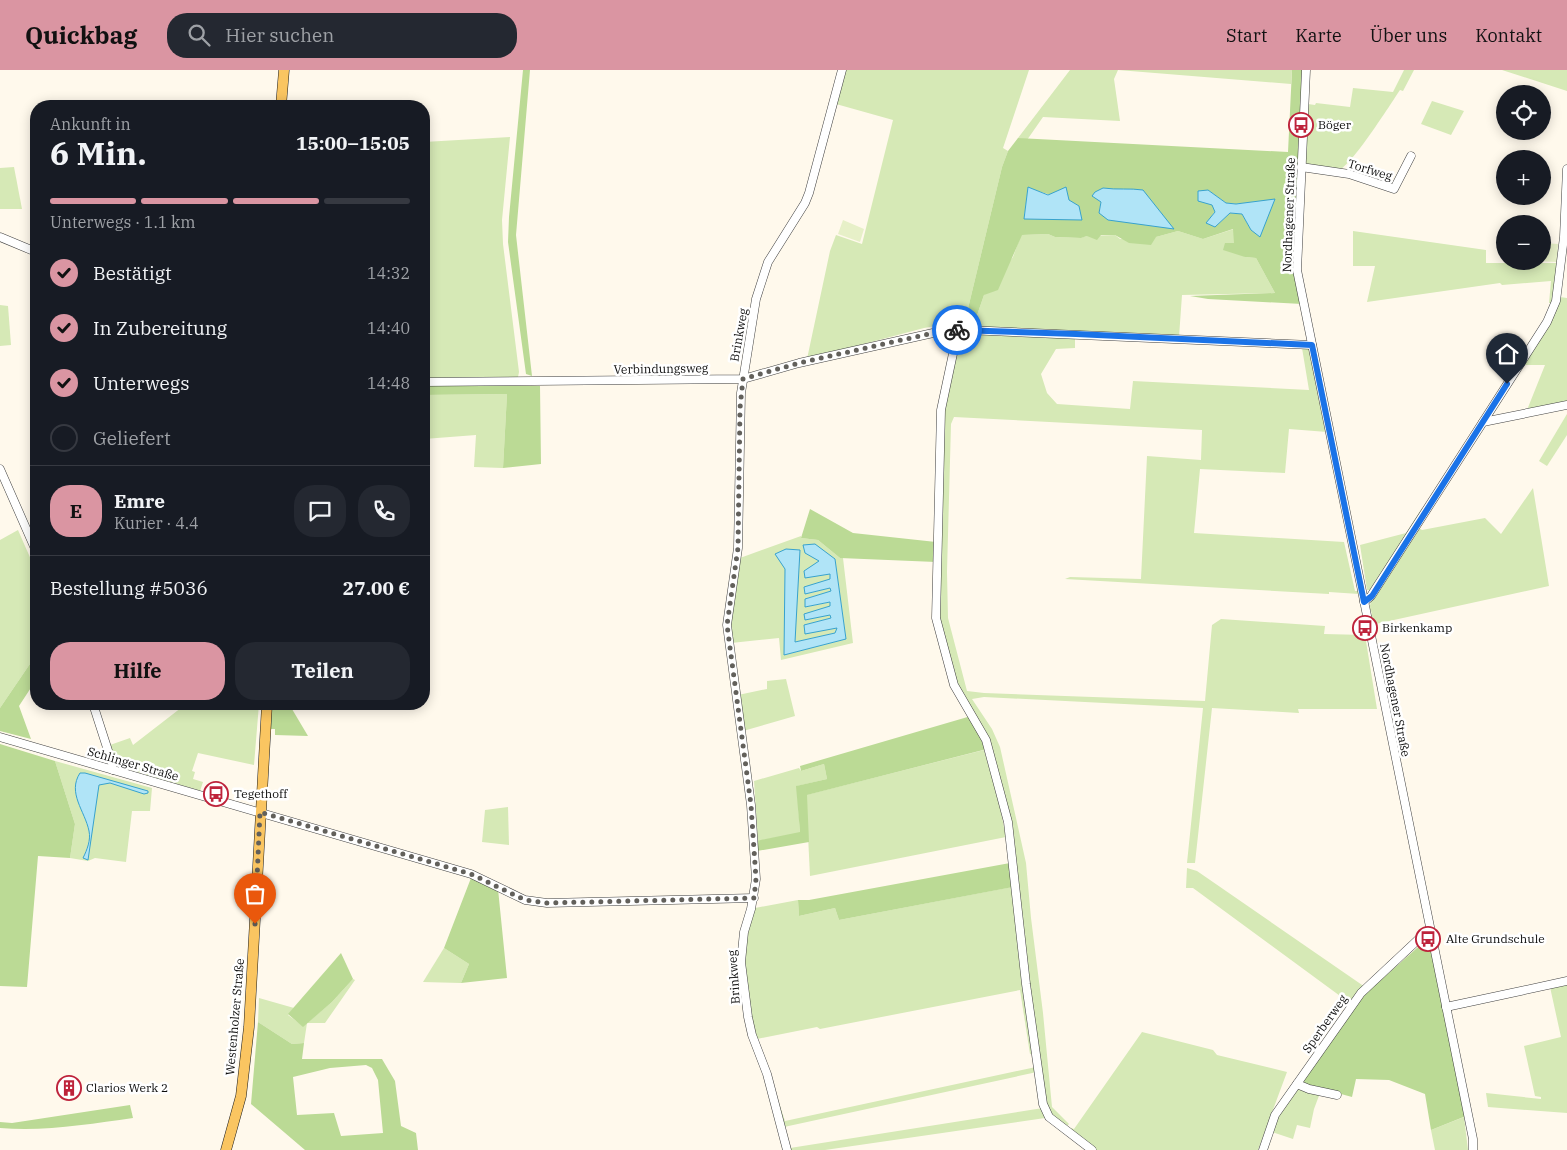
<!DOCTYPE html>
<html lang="de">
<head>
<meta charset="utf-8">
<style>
  body { margin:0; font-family:"IBM Plex Serif",serif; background:#242831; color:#f1f3f6; height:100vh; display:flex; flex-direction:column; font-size:19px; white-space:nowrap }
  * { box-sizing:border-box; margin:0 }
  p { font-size:16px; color:#9ea1a6 }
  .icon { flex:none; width:28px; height:28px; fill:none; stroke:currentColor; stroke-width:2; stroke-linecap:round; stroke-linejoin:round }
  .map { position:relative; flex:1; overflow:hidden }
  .panel { position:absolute; left:30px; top:30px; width:400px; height:610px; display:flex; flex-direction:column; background:#171b24; border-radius:20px; box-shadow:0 2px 12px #0003 }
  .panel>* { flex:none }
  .tools { position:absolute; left:1496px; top:15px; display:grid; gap:10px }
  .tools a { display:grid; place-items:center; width:55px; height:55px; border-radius:50%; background:#171b24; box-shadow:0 2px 12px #0003; font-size:25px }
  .pin { position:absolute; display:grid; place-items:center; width:42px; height:42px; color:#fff; margin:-51px -21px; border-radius:50% 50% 50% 0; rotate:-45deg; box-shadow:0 0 5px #0007 }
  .pin .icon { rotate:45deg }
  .courier { position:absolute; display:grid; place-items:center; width:50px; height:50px; margin:-25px; border:4px solid #1a73e8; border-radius:50%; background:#fff; color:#222; box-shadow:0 1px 6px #0007 }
  .head em { font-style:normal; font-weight:700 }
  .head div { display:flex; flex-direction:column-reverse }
  .head { display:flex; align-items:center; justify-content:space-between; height:85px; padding:0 20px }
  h1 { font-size:32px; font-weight:700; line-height:38px }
  .bar { display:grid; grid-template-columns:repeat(4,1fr); gap:8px 5px; align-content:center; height:60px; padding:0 20px }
  .bar i { height:6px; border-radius:4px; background:#363941 }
  .bar .on { background:#da95a2 }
  .bar p { grid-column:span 4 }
  .line { display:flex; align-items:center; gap:12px; padding:0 20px; border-top:1px solid #363941 }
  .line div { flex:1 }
  .round { display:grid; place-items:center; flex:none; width:52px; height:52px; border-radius:20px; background:#242831 }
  ol { padding:0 20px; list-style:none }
  li { display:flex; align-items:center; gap:15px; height:55px }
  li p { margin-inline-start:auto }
  li .icon { padding:5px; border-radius:50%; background:#da95a2; color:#111; stroke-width:4 }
  li:last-child { color:#9ea1a6 }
  li i { width:28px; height:28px; border:2px solid #363941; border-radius:50% }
  .cta { display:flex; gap:10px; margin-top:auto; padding:10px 20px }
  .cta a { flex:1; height:58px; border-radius:20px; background:#da95a2; color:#111; font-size:20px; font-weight:700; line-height:58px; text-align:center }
  .cta a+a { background:#242831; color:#f1f3f6 }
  header { display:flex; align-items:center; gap:30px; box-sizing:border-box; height:70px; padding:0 25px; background:#da95a2; color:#111 }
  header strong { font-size:24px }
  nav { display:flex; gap:28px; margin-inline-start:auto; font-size:18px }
  .search { width:350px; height:45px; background:#242831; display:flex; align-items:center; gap:12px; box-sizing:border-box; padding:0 18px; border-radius:20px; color:#9ea1a6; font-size:19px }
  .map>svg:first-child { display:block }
  .green { fill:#d6e9b6; fill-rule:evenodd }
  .forest { fill:#bbda95; fill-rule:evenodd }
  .pitch { fill:#e7f0c8 }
  .water { fill:#b0e4f7; stroke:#37a2ce }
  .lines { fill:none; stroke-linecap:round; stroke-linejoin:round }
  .minor-casing { stroke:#404040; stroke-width:9 }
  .major-casing { stroke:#1e1e1e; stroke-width:11 }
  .minor { stroke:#fff; stroke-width:8 }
  .major { stroke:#fac561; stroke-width:10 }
  .done { stroke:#62605b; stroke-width:5; stroke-dasharray:0 9 }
  .route { stroke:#1a73e8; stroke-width:6 }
  .labels { text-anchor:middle; stroke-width:5; stroke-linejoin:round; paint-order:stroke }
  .poi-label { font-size:12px; fill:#0d0d0d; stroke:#fff; text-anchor:start }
  .street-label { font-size:12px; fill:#0d0d0d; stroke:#fff }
</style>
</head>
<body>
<header>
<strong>Quickbag</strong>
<div class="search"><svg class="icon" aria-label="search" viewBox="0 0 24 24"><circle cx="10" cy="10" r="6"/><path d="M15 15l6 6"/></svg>Hier suchen</div>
<nav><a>Start</a><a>Karte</a><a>Über uns</a><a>Kontakt</a></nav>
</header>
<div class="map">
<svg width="1567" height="1080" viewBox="0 0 1567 1080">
  <rect width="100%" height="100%" fill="#fff9ec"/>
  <g class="green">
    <polygon points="845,0 1029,0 1003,78 1008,81 1002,97 965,251 924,258 807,289 830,181 836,165 862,174 893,50 836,34"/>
    <polygon points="1070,0 1292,0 1291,14 1118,0 1114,9 1120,51 1043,47 1027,70 1018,68"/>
    <path d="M 1404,0 L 1414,0 L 1403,21 L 1400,20 C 1390,35 1352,95 1339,100 C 1332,102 1312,96 1304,95 L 1308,34 L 1315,35 L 1316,33 L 1350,37 L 1353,18 L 1393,22 Z"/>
    <polygon points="1502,0 1567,0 1567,21"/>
    <polygon points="1432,31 1464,41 1451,65 1421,54"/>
    <polygon points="510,67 502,150 503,174 519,302 518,307 516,309 425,311 424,72"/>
    <polygon points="14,97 22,139 0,139 0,98"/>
    <polygon points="1234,159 1234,173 1245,187 1256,188 1275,223 1182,225 1179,267 1161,264 1160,267 973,257 984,225 1013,187 1021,165 1048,164 1055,167 1080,168 1087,166 1115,165 1120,169 1156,167 1178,161 1203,169"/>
    <polygon points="1353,161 1486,180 1486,193 1559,193 1552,233 1549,233 1551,211 1502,215 1500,213 1367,232 1375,196 1353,196"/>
    <polygon points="1560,227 1567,228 1567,332 1527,340 1545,295 1522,295"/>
    <polygon points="0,235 8,236 11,275 0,276"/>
    <polygon points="960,263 1075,268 1075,278 1056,279 1041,304 1047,323 1057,334 1130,339 1133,311 1309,320 1302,278 1311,278 1327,362 1289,359 1285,403 1200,399 1194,463 1344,472 1355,521 1358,521 1359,524 1329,522 1329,524 1065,509 1070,507 1141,509 1147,386 1201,390 1202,360 954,347 951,354 947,502 948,548 967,621 984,623 1205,631 1212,555 1221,549 1325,556 1324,564 1365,565 1377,639 1298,639 1299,643 1212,638 1195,793 1187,793 1203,638 984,627 972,629 992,659 1000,677 1016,748 1026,793 1031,848 1043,943 1052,1037 1069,1054 1064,1059 1050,1047 1045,1034 1009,752 985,660 956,615 938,548 943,343"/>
    <polygon points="507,324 503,398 474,397 476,365 424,369 424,325"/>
    <polygon points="1567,344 1567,365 1547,396 1539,391"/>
    <polygon points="1533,418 1549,516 1371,555 1370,546 1372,545 1371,540 1369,540 1371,531 1419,458 1422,460 1485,448 1501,464"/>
    <polygon points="1422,438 1425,439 1373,520 1367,520 1360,475 1406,463"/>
    <polygon points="18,460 36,501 36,585 0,638 0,470"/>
    <path d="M 801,466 L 801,468 L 818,470 L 840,488 L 843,488 L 853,573 L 781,590 L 779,568 L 731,573 L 730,560 L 740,488 ZM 835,489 L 846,569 L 784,585 L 785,499 L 795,572 L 835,563 L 837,557 L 805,563 L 804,555 L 831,548 L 831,532 L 806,537 L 805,529 L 831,521 L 830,518 L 805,524 L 804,517 L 830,510 L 830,504 L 805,507 L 819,491 Z"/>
    <polygon points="786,609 795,646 743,661 738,625 767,619 767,611"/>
    <polygon points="186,634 259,634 254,695 198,683 192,701 195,702 193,709 203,712 200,721 118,696 110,675 130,668 133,675"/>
    <polygon points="984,680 998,728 1006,767 810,806 806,725"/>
    <polygon points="55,691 152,718 150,741 132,741 126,792 95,788 88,791 70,788 75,754"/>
    <polygon points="824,694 827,709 797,716 800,763 758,771 754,711 799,698 801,701"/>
    <polygon points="508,737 509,775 482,772 485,740"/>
    <polygon points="1187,798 1197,801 1365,917 1351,934 1193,818 1186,818"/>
    <path d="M 1012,817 L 1035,983 L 1030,984 L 1020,920 L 820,959 L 817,957 L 757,969 C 750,948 742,898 744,876 C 746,864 751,851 755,838 L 798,830 L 799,846 L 835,838 L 839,850 Z"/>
    <polygon points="444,878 469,894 461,913 423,912"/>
    <polygon points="353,909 355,910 325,953 307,953 304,973 292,974 258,952 259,928 294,938 288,945 303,956 307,953 332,932"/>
    <polygon points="1567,913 1567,1043 1488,1037 1486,1023 1541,1029 1541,1027 1535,1026 1524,976 1561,967 1550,917"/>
    <polygon points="1142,962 1213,980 1217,985 1287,1002 1258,1080 1095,1080 1069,1061 1071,1058 1074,1059"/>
    <polygon points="1036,997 1037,1002 784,1057 774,1018 785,1051"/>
    <polygon points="1297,1019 1320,1023 1314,1039 1310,1058 1297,1055 1293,1069 1272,1062 1276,1049"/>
    <polygon points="1043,1038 1047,1046 1045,1048 825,1080 791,1080 790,1078"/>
    <polygon points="1464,1047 1468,1080 1435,1080 1431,1060"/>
  </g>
  <g class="forest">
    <polygon points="523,0 530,0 516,165 532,306 526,304 508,172 509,147"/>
    <path d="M 1292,0 L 1303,0 L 1294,197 L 1302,234 L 1208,229 L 1190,226 L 1275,223 L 1256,188 L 1245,187 L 1223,180 L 1225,173 L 1234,173 L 1233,159 L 1203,169 L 1178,161 L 1156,167 L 1151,175 L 1129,173 L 1115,165 L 1101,165 L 1097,170 L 1087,166 L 1081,168 L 1055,167 L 1048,164 L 1022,165 L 998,220 L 984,225 L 973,257 L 945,257 L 947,254 L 965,251 L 1002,97 L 1008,81 L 1018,68 L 1288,82 ZM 1028,118 C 1045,124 1064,127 1079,136 L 1024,149 ZM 1103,118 L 1120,120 L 1132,119 L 1099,143 ZM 1208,120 L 1226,133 L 1236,134 L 1275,130 L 1251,160 L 1242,144 L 1230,143 L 1215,157 L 1207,153 L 1215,141 Z"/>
    <polygon points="424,315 540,316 541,394 503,398 507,324 424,325"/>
    <polygon points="810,439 853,463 936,472 936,492 840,488 818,470 801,468"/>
    <polygon points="36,585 36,610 19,636 31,669 0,661 0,638"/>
    <polygon points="271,634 289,634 308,666 275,665 275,659 269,659"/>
    <polygon points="971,646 987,679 807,725 809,772 757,781 756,771 800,762 796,716 827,709 824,694 801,701 800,696"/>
    <polygon points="0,674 55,691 75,754 70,788 38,786 27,917 0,916"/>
    <polygon points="1010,793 1013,817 839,850 835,838 799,846 798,830 809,830"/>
    <polygon points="471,808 498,819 507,908 461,913 469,894 444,878"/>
    <polygon points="1426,870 1430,870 1466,1046 1431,1060 1425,1024 1389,1010 1356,1009 1352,1027 1301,1013 1364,925"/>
    <polygon points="341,883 353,909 332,932 303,957 288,944"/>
    <path d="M 258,952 L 292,974 L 304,973 L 302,989 L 382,989 L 395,1011 L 401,1056 L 416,1063 L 418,1080 L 305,1080 L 251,1034 ZM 366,995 L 372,998 L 378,1010 L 383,1063 L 341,1066 L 334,1043 L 297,1045 L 293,1007 L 330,998 Z"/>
    <path d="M 130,1035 L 133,1048 C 89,1054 44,1062 0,1058 L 0,1052 L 12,1053 Z"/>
  </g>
  <g class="pitch">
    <polygon points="843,150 864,159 860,172 838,164"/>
    <polygon points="1543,173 1558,174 1557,192 1536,191 1542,191"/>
  </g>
  <g class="water">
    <polygon points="1028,117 1048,125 1066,117 1069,130 1079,136 1082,150 1024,149"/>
    <path d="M 1103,118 C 1117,120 1130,118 1143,120 L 1174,159 L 1108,150 L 1099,143 L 1101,132 L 1092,126 L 1095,122 Z"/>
    <polygon points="1208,120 1226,133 1236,134 1275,129 1260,167 1251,160 1242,144 1230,143 1215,157 1206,153 1215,142 1212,135 1198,131 1198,121"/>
    <polygon points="815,474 835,489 846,569 784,585 785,499 775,484 786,479 800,480 795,572 835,563 837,558 805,564 804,555 831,548 830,545 805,550 804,544 830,536 830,532 805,537 805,529 831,521 830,518 805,524 804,517 830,509 830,504 805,508 804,501 819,491 805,483 803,475"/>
    <path d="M 80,703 L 85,703 L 148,721 L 148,723 L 144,724 L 110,713 L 99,715 L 88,790 L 83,788 C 87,780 91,770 89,761 C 85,741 67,723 80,703 Z"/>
  </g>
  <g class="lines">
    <defs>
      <g id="minor">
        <polyline points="1306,0 1297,200 1473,1069 1473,1080"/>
        <polyline points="1301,97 1349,104 1394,119 1411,86"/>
        <polyline points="0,167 36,182"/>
        <polyline points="958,260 941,340 936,548 954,615 986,670 1008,752 1026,914 1043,1034 1049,1047 1092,1080"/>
        <polyline points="424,312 743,309 799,293 942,261 967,260 1312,275"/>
        <polyline points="1483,352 1547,252 1556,231 1564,167 1567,99"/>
        <polyline points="0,399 36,481"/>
        <polyline points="1364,532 1371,526 1483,352 1567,335"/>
        <polyline points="93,634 112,693 113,700"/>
        <polyline points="0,667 471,804 525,830 547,833 754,828"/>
        <polyline points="1446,937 1567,911"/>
        <polyline points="1297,1014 1309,1019 1337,1025"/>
        <polyline points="787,1080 767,1004 752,965 748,947 741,892 744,862 751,839 756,809 751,735 727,555 738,478 741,323 756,229 768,192 805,133 809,123 842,0"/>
        <polyline points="1263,1080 1275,1045 1361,923 1423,865 1431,863"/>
      </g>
      <g id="major">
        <polyline points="281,36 284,0"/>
        <polyline points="226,1080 241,1026 249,957 267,634"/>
      </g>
    </defs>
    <use href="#minor" class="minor-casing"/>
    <use href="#major" class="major-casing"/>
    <use href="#minor" class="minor"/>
    <use href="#major" class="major"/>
  </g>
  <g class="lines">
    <polyline class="done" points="255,854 260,742 471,804 525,830 547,833 754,828 756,809 751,735 727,555 738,478 740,338 743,309 799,293 942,261 957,260"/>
    <polyline class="route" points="957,260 1076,264 1312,275 1364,532 1372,526 1507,314"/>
  </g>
  <defs>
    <symbol id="bus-ring" viewBox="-11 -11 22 22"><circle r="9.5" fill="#fff" stroke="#be233b" stroke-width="1.5"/><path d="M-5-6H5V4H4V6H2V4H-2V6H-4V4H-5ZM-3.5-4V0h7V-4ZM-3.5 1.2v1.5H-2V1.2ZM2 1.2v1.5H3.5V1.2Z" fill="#be233b"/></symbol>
    <symbol id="building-ring" viewBox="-11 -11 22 22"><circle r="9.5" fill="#fff" stroke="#be233b" stroke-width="1.5"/><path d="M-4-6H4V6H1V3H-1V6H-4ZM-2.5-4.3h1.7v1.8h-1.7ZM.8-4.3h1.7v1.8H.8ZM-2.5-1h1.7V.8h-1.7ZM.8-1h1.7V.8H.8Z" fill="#be233b"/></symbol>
  </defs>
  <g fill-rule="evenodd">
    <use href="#bus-ring" x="1287" y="41" width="28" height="28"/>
    <use href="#bus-ring" x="1351" y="544" width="28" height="28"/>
    <use href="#bus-ring" x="202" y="710" width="28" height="28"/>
    <use href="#bus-ring" x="1414" y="855" width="28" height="28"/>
    <use href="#building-ring" x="55" y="1004" width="28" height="28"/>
  </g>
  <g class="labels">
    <g class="poi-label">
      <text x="1318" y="59">Böger</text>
      <text x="1382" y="562">Birkenkamp</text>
      <text x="234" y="728">Tegethoff</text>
      <text x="1446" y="873">Alte Grundschule</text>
      <text x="86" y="1022">Clarios Werk 2</text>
    </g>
    <g class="street-label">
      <text transform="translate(1370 100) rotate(17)" y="4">Torfweg</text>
      <text transform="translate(1289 145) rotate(-88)" y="4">Nordhagener Straße</text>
      <text transform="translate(739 265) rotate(-80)" y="4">Brinkweg</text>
      <text transform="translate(661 299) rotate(-1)" y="4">Verbindungsweg</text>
      <text transform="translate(1395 630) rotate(79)" y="4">Nordhagener Straße</text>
      <text transform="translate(133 694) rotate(16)" y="4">Schlinger Straße</text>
      <text transform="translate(734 907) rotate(-94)" y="4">Brinkweg</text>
      <text transform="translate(235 947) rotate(-85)" y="4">Westenholzer Straße</text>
      <text transform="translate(1325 954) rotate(-55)" y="4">Sperberweg</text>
    </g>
  </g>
</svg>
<div class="tools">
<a><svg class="icon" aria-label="locate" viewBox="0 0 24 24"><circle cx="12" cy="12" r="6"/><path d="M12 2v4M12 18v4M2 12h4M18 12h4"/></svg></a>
<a>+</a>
<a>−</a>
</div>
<div class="pin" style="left:255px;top:854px;background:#ea580c"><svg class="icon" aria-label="bag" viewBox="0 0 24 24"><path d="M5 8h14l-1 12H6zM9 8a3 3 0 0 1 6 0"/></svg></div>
<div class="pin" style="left:1507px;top:314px;background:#1f2937"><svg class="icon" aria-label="home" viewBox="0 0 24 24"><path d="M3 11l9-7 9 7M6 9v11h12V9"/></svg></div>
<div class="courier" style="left:957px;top:260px"><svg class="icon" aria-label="bike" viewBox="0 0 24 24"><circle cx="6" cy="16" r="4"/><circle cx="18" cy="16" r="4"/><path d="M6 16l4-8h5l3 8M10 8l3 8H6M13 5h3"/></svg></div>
<section class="panel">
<div class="head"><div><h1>6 Min.</h1><p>Ankunft in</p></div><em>15:00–15:05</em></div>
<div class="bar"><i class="on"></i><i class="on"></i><i class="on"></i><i></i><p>Unterwegs · 1.1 km</p></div>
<ol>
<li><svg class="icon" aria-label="check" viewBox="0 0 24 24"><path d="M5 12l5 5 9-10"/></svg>Bestätigt<p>14:32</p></li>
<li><svg class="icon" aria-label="check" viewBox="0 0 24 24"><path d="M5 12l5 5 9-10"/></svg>In Zubereitung<p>14:40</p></li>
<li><svg class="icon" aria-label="check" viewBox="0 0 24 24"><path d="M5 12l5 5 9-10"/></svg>Unterwegs<p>14:48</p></li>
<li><i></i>Geliefert</li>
</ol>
<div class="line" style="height:90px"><b class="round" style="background:#da95a2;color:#111">E</b><div><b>Emre</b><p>Kurier · 4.4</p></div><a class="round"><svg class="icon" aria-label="chat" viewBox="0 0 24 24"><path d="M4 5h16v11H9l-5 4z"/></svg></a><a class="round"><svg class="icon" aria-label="phone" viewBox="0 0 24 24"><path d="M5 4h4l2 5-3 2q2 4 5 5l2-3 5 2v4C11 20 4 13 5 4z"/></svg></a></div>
<div class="line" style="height:65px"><div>Bestellung #5036</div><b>27.00 €</b></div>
<div class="cta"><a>Hilfe</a><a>Teilen</a></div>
</section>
</div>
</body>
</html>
